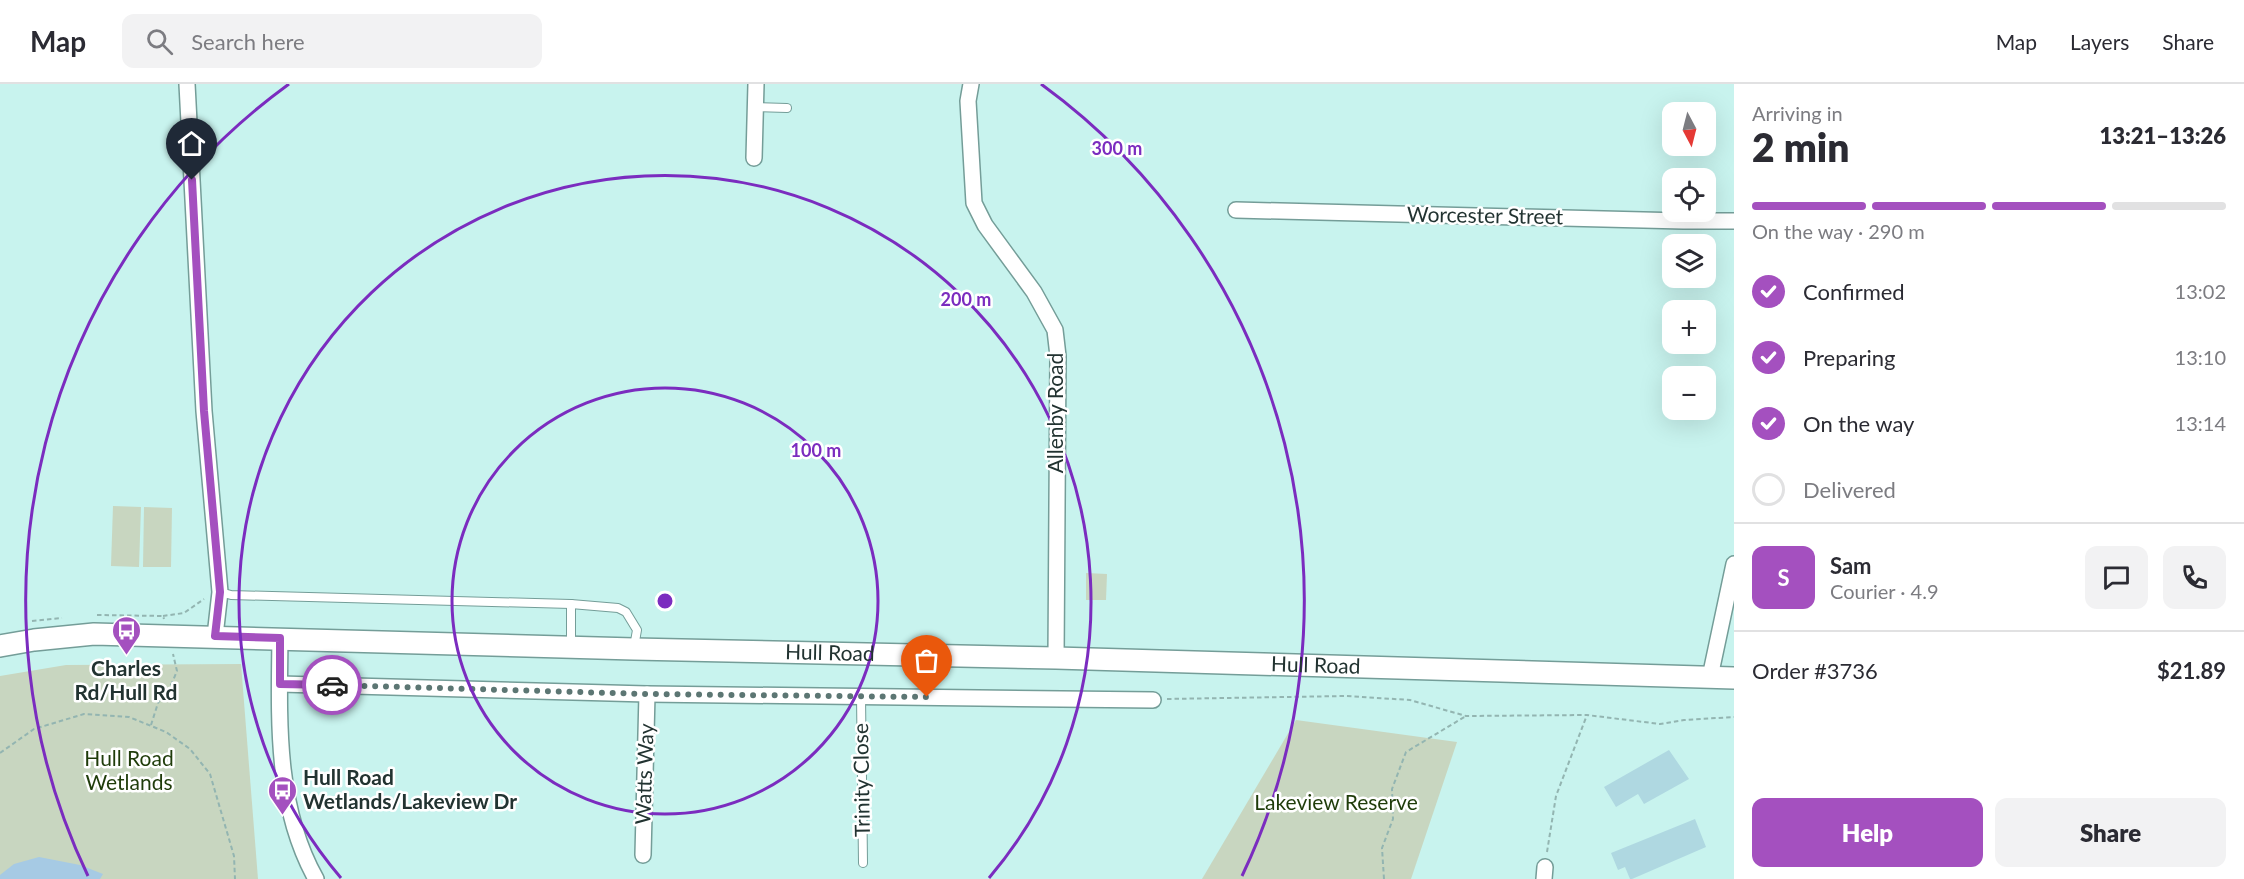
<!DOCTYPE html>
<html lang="en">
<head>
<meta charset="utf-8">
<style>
  body { margin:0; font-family:Lato,sans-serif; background:#f2f2f3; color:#2b2b33; height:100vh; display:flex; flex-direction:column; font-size:22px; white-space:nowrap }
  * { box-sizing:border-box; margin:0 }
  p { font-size:20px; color:#7c7c81 }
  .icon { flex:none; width:33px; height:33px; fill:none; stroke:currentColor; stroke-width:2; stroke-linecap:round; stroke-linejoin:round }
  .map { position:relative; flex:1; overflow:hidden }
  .sheet { display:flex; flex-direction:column; background:#fff; width:510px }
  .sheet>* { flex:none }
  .needle { width:39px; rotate:173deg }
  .tools { position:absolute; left:1662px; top:18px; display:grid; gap:12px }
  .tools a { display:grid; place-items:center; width:54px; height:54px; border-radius:12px; background:#fff; box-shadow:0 6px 24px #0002; font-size:30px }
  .pin { position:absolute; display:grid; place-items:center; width:51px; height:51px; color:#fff; margin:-62px -26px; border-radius:50% 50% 50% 0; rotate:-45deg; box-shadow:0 0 6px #0007 }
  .pin .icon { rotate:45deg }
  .courier { position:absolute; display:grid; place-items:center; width:60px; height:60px; margin:-30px; border:4px solid #a450bf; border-radius:50%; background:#fff; color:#222; box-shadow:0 2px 8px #0007 }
  .overview em { font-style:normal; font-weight:800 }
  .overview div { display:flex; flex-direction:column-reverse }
  .overview { display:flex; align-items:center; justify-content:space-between; height:102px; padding:0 18px }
  h1 { font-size:39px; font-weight:800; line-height:45px }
  .bar { display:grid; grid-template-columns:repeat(4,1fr); gap:9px 6px; align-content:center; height:72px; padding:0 18px }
  .bar i { height:8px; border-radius:4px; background:#e1e1e2 }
  .bar .selected { background:#a450bf }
  .bar p { grid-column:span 4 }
  .line { display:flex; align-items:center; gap:15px; padding:0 18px; border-top:2px solid #e1e1e2 }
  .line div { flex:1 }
  .round { display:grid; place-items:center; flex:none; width:63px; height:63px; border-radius:12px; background:#f2f2f3 }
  ol { padding:0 18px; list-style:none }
  li { display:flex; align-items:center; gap:18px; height:66px }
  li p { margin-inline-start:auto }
  li .icon { padding:6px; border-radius:50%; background:#a450bf; color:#fff; stroke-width:4 }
  li:last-child { color:#7c7c81 }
  li i { width:33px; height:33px; border:3px solid #e1e1e2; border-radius:50% }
  .button { display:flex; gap:12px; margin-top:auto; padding:12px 18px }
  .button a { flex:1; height:69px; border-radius:12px; background:#a450bf; color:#fff; font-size:24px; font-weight:800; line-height:69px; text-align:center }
  .button a+a { background:#f2f2f3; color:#2b2b33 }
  header { display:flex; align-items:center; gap:36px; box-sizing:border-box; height:84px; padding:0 30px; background:#fff; border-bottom:2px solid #e1e1e2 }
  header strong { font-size:28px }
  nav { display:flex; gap:33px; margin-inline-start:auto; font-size:21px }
  .search { width:420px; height:54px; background:#f2f2f3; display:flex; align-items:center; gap:15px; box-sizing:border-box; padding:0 21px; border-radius:12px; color:#7c7c81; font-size:22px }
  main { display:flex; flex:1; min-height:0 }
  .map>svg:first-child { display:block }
  .green { fill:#c8d6c0 }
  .water { fill:#a6cae4 }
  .building { fill:#afd8e1 }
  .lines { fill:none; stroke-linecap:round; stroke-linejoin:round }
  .service-casing { stroke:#749d98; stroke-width:10 }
  .minor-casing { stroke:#749d98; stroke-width:18 }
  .secondary-casing { stroke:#749d98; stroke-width:24 }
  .path { stroke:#93b5b1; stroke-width:2; stroke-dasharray:4.5 3; stroke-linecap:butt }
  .service { stroke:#fff; stroke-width:8 }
  .minor { stroke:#fff; stroke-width:15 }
  .secondary { stroke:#fff; stroke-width:21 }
  .done { stroke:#5c7673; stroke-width:6; stroke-dasharray:0 10.8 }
  .route { stroke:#a450bf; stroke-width:8 }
  .ring { fill:none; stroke:#7b2cbf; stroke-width:3 }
  .labels { text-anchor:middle; stroke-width:5; stroke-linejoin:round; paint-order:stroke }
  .street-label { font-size:21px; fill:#223331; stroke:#fff }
  .poi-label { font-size:21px; font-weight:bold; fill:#223331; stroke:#fff }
  .park-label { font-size:21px; fill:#1f3c0a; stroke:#fff }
  .centre { fill:#7b2cbf; stroke:#fff; stroke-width:3 }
  .ring-label { font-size:18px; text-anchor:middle; font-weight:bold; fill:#7b2cbf; stroke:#fff; stroke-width:5; stroke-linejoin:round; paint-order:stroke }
</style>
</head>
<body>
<header>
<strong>Map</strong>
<div class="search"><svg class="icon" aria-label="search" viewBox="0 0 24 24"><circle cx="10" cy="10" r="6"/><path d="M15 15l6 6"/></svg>Search here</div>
<nav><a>Map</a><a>Layers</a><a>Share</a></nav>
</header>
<main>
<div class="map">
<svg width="1734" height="795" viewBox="0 0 1734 795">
  <rect width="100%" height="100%" fill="#c8f3ee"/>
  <g class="green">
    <polygon points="113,422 141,423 139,483 111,482"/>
    <polygon points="144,423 172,424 171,483 143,483"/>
    <polygon points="1086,489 1107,490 1106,516 1086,516"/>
    <polygon points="241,580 258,795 0,795 0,592 66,581"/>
    <polygon points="1296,636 1457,658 1411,795 1202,795"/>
  </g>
  <polygon class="water" points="39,773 80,781 103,790 100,795 0,795 0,791 14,780"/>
  <g class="building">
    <polygon points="1669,666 1689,695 1644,720 1638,710 1616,723 1604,703"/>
    <polygon points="1695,735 1706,763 1632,795 1630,795 1625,783 1618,786 1611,769"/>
  </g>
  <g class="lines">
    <defs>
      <g id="service">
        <polyline points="755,23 787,24"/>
        <polyline points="220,508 231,511 571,520 618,524 626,528 637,546 634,563"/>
        <polyline points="571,561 571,520"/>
        <polyline points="861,612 863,779"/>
      </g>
      <g id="minor">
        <polyline points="187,0 204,327 220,508 215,552"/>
        <polyline points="971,0 968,17 974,119 985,141 1034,208 1055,246 1058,272 1056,574"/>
        <polyline points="754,74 756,0"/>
        <polyline points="1236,126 1683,137 1734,137"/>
        <path d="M 280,554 C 279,635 275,722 316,795"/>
        <polyline points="1710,593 1734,480"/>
        <polyline points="280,600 647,610 1153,616"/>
        <polyline points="643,771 647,610"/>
        <polyline points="1544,795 1545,783"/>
      </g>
      <g id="secondary">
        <path id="s1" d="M 0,562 L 34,556 L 94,550 L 634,565 L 1056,574 L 1734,594"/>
      </g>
    </defs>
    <use href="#service" class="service-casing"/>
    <use href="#minor" class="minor-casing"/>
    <use href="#secondary" class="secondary-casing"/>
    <g class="path">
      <polyline points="97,531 163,532 164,535"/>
      <polyline points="163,532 184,529 204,515"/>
      <polyline points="32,537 62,534"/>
      <polyline points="1167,615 1346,612 1410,616 1466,632 1587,631 1660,640 1684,636 1734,633"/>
      <polyline points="151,641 158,619 172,599 177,587 173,570"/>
      <polyline points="0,669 34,645 84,630 129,633 166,648 190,665 210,690 234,772 235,795"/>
      <polyline points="1547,768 1556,712 1587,631"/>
      <polyline points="1384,795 1382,764 1393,735 1392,705 1406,668 1466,632"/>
    </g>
    <use href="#service" class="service"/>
    <use href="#minor" class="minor"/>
    <use href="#secondary" class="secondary"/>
  </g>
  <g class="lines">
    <polyline class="done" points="332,601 647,610 927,613"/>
    <polyline class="route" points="192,96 204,327 220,508 215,552 280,554 280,600 332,601"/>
  </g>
  <g class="ring">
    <circle cx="665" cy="517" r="213"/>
    <path d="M341 794A426 426 0 1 1 989 794"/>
    <path d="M88 792A639 639 0 0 1 289 0M1041 0A639 639 0 0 1 1242 792"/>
  </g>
  <defs>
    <symbol id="bus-pin" viewBox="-11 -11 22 30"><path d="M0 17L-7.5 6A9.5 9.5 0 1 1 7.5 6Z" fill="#a450bf" stroke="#fff"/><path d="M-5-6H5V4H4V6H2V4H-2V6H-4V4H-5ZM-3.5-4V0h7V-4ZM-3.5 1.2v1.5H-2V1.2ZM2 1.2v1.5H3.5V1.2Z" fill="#fff"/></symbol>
  </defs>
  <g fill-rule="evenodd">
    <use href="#bus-pin" x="110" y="530" width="33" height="45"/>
    <use href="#bus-pin" x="266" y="690" width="33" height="45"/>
  </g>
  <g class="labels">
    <g class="street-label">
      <text transform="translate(1485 132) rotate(1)" y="7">Worcester Street</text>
      <text transform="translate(1056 329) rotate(-90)" y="7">Allenby Road</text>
      <text dy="7" stroke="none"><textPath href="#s1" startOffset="831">Hull Road</textPath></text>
      <text dy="7" stroke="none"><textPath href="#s1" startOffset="1317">Hull Road</textPath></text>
      <text transform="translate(645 690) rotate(-88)" y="7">Watts Way</text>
      <text transform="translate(862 696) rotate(-91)" y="7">Trinity Close</text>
    </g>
    <g class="poi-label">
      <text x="126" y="592">Charles<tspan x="126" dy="24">Rd/Hull Rd</tspan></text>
      <text x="303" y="701" text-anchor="start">Hull Road<tspan x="303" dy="24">Wetlands/Lakeview Dr</tspan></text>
    </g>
    <g class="park-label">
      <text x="129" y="682">Hull Road<tspan x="129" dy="24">Wetlands</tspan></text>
      <text x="1336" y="726">Lakeview Reserve</text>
    </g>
  </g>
  <circle cx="665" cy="517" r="9" class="centre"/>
  <g class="ring-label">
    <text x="1117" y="71">300 m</text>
    <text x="966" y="222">200 m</text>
    <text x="816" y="373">100 m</text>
  </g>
</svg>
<div class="tools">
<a><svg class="needle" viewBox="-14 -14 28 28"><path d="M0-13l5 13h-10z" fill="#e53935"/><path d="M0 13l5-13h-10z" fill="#7c7c81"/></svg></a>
<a><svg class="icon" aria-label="locate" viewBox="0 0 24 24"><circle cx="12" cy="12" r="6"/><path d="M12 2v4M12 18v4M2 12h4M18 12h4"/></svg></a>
<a><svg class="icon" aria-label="layers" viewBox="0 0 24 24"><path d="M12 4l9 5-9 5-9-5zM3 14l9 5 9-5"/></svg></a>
<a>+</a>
<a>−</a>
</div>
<div class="pin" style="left:927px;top:613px;background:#ea580c"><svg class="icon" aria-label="bag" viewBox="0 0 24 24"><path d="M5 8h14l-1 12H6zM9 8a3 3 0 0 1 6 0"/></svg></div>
<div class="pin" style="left:192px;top:96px;background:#1f2937"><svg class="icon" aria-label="home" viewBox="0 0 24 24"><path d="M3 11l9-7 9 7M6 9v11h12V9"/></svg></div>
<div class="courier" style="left:332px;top:601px"><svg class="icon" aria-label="car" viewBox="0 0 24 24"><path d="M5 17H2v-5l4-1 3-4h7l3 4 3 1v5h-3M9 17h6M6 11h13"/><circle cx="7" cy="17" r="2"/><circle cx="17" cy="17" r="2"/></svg></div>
</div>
<section class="sheet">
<div class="overview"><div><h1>2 min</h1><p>Arriving in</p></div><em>13:21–13:26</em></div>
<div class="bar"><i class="selected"></i><i class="selected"></i><i class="selected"></i><i></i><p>On the way · 290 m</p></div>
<ol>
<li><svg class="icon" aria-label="check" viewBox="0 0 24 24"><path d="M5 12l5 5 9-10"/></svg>Confirmed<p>13:02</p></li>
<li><svg class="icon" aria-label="check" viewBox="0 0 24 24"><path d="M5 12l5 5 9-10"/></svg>Preparing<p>13:10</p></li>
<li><svg class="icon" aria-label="check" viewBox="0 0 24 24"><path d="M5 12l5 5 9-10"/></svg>On the way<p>13:14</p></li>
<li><i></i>Delivered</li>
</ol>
<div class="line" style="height:108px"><b class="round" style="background:#a450bf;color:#fff">S</b><div><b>Sam</b><p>Courier · 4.9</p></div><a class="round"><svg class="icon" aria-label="chat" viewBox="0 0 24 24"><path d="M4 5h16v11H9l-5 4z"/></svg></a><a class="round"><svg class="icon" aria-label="phone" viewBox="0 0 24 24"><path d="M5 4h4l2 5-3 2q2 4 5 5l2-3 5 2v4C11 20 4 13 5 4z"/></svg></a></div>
<div class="line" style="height:78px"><div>Order #3736</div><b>$21.89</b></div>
<div class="button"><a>Help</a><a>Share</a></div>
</section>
</main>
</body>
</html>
